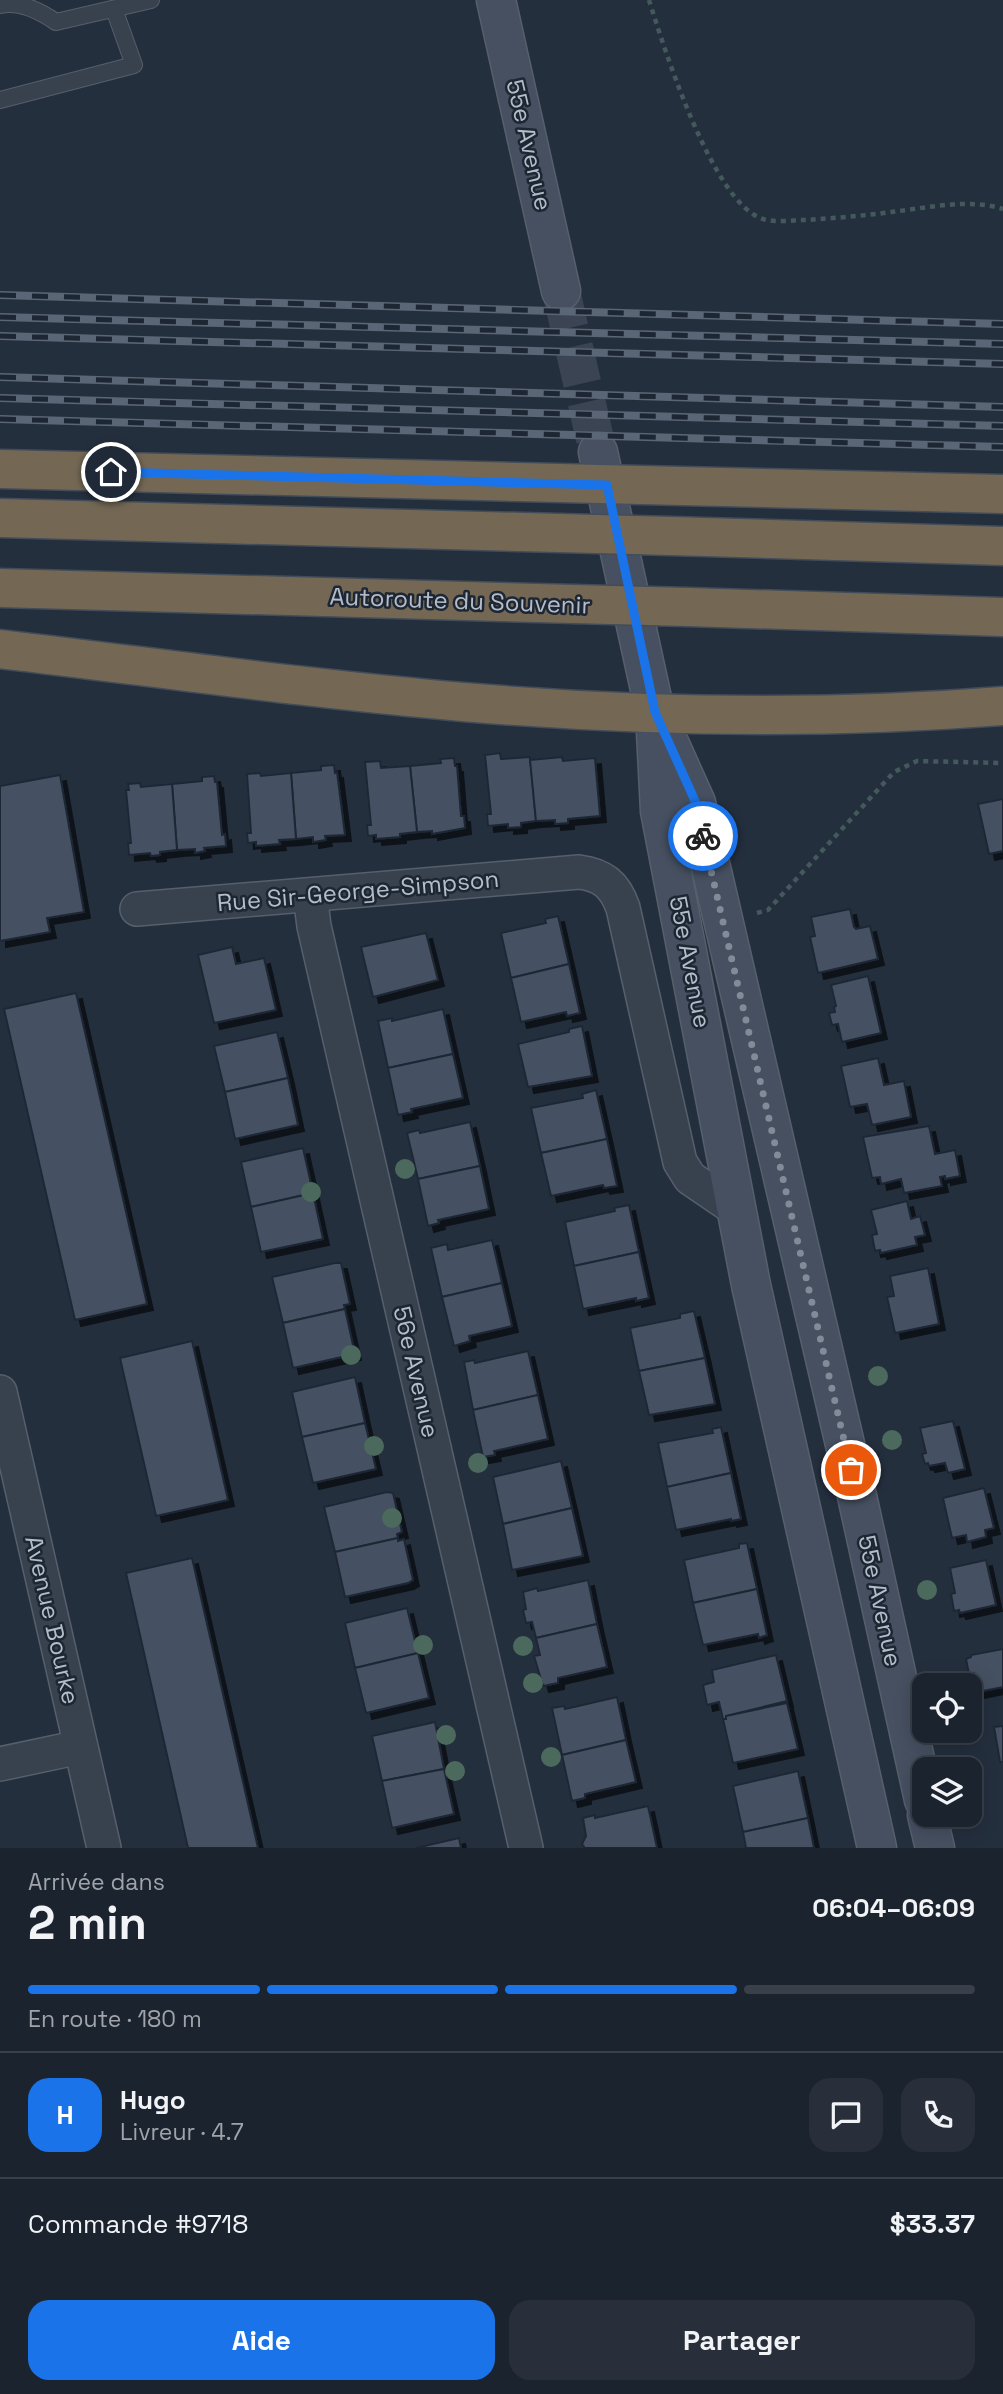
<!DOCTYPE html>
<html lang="fr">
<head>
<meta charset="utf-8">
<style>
  body { margin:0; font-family:"Space Grotesk",sans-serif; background:#282f3a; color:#f1f3f6; height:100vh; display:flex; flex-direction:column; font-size:26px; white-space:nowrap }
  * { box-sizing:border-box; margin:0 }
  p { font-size:23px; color:#a0a4aa }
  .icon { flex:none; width:38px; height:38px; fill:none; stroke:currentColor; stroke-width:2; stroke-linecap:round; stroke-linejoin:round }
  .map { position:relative; height:1848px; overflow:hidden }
  .drawer { display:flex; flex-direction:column; background:#1b232e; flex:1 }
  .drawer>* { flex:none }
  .fabs { position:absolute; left:912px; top:1673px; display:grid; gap:14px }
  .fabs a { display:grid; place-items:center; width:70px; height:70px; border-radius:14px; background:#1b232e; box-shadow:0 4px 18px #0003,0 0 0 2px #39404a; font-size:35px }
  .pin { position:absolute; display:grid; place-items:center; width:60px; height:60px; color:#fff; margin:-30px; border:4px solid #fff; border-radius:50%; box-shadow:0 2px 7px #0007 }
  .courier { position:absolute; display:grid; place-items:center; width:70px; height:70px; margin:-35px; border:5px solid #1a73e8; border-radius:50%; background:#fff; color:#222; box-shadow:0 2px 9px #0007 }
  .headline em { font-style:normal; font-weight:600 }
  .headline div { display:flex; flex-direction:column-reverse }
  .headline { display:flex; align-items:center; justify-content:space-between; height:119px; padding:0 28px }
  h1 { font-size:46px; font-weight:600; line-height:52px }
  .bar { display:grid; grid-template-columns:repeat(4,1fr); gap:10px 7px; align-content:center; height:84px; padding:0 28px }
  .bar i { height:9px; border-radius:5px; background:#39404a }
  .bar .active { background:#1a73e8 }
  .bar p { grid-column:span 4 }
  .line { display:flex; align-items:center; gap:18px; padding:0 28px; border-top:2px solid #39404a }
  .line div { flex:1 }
  .round { display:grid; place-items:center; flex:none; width:74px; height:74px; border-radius:21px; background:#282f3a }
  .action { display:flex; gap:14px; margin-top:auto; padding:14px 28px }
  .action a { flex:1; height:80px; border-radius:21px; background:#1a73e8; color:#fff; font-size:28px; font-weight:600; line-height:80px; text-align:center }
  .action a+a { background:#282f3a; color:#f1f3f6 }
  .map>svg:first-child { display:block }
  .building { fill:#455162; stroke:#1f2835; stroke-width:2; filter:url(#shadow) }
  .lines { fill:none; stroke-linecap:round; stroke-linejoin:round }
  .secondary-tunnel { stroke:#3a4453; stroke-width:38; stroke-dasharray:38 19; stroke-linecap:butt }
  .lane-casing { stroke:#565f6c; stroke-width:18 }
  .street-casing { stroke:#565f6c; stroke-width:36 }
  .secondary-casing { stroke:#565f6c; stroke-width:41 }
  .highway-casing { stroke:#434c59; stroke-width:41 }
  .path { stroke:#44595c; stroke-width:4.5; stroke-dasharray:5 5; stroke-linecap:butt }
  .lane { stroke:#38414e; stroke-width:16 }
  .street { stroke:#38414e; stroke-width:33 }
  .secondary { stroke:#465061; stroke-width:38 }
  .highway { stroke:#746855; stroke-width:38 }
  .rail-casing { stroke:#5a6575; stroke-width:8 }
  .rail { stroke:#1d2633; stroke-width:5; stroke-dasharray:16; stroke-linecap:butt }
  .highway-bridge-casing { stroke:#434c59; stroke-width:41; stroke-linecap:butt }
  .highway-bridge { stroke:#746855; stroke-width:38 }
  .tree { fill:#4b6a5d }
  .done { stroke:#828b98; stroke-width:7; stroke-dasharray:0 12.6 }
  .route { stroke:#1a73e8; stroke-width:9 }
  .labels { text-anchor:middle; stroke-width:5; stroke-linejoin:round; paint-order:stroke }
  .street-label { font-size:24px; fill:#b4bcc9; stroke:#1d2633 }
</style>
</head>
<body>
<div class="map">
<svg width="1003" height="1848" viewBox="0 0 1003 1848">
  <defs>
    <filter id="shadow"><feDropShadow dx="6" dy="6" stdDeviation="0" flood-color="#0009"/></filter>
  </defs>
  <rect width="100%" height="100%" fill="#242f3e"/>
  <g class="building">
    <polygon points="500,753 501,759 530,757 536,821 521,823 521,827 508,828 508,824 488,826 487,814 491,814 485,755"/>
    <polygon points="562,757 563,761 595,758 600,816 568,819 568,823 555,824 555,820 536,821 530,760"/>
    <polygon points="454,758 455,766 457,766 461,816 464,816 465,828 432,834 432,831 417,832 410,766 441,763 440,759"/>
    <polygon points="380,761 381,768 410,766 417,832 400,834 400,837 376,839 376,835 368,836 367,825 371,825 365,762"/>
    <polygon points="334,765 335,773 337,772 345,835 325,836 326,840 313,842 313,837 296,839 291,773 321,770 321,766"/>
    <polygon points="260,773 261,776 291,773 296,839 279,840 280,844 256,846 256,842 248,843 247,833 251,833 247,774"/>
    <polygon points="60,775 84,912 47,918 50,932 0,941 0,786"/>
    <polygon points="214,776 215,782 217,782 222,835 225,834 226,846 204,848 205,851 195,853 195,849 177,850 172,784 202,781 202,777"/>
    <polygon points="140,783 141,787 172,784 177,850 160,852 160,855 151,856 150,853 129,855 128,843 131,843 126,790 129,790 128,784"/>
    <polygon points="1003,799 1003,851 989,854 978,804"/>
    <polygon points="850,909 854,927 856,929 870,926 878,959 818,973 810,937 815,936 811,917"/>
    <polygon points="558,916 569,964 511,978 501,933 546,923 545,919"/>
    <polygon points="426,933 438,980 373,997 361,947"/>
    <polygon points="232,947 236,964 264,958 276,1010 214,1023 198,955"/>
    <polygon points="569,964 580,1013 567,1016 566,1012 521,1022 511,978"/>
    <polygon points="868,976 881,1033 842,1042 838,1024 832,1025 829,1013 835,1012 834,1007 836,1006 831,985"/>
    <polygon points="76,993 147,1304 75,1320 4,1009"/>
    <polygon points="443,1009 453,1054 388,1068 378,1021 392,1018 392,1021"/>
    <polygon points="582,1026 592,1076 528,1087 518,1044 569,1032 569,1029"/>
    <polygon points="277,1032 288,1078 225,1092 214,1046"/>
    <polygon points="453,1054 463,1098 411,1109 412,1112 398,1115 388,1068"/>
    <polygon points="878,1058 884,1085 904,1081 911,1117 872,1125 867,1104 850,1107 841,1066"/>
    <polygon points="288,1078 298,1125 235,1139 225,1092"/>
    <polygon points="596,1090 607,1139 541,1153 531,1108 583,1098 582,1094"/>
    <polygon points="470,1122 480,1166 418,1179 407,1133 419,1130 420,1133"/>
    <polygon points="929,1126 935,1154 955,1150 960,1176 945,1179 945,1176 940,1177 942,1186 904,1193 901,1179 881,1184 880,1177 872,1178 863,1137"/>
    <polygon points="607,1139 617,1186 604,1188 603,1185 551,1196 541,1153"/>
    <polygon points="303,1148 313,1193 251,1207 241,1162"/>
    <polygon points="480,1166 489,1209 438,1220 439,1223 428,1226 418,1179"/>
    <polygon points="313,1193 323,1239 261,1252 251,1207"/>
    <polygon points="907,1201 911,1219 920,1216 925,1235 915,1237 917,1245 881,1253 880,1250 875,1251 872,1235 877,1234 871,1210"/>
    <polygon points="629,1205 639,1252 574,1266 565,1222 615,1211 614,1208"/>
    <polygon points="492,1240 502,1283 442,1297 431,1248 447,1244 448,1250"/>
    <polygon points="639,1252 649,1298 636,1301 636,1298 583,1309 574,1266"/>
    <polygon points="335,1263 341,1263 350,1304 344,1305 345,1309 283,1323 272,1277"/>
    <polygon points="928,1268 939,1324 895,1333 887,1297 894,1296 890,1276"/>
    <polygon points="502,1283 512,1326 469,1336 470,1341 454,1346 442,1297"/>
    <polygon points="345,1309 355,1354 293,1368 283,1323"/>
    <polygon points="694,1311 705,1358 639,1371 630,1328 680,1318 680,1314"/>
    <polygon points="192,1341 228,1500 156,1516 120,1358"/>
    <polygon points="528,1351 538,1395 473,1410 464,1362 474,1360 475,1363"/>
    <polygon points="705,1358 715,1404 649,1415 639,1371"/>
    <polygon points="355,1377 365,1423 302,1437 292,1392"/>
    <polygon points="538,1395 548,1439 494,1451 495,1455 483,1457 473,1410"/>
    <polygon points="953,1421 965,1469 948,1473 945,1463 929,1466 928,1463 925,1464 922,1454 926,1453 920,1428"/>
    <polygon points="365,1423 376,1469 313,1483 302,1437"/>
    <polygon points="721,1427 731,1473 667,1487 658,1443 713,1433 712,1429"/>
    <polygon points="561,1461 572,1508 503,1524 493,1477"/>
    <polygon points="731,1473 741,1519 731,1521 731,1519 676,1530 667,1487"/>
    <polygon points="984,1488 994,1528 985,1530 986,1537 967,1542 966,1535 952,1538 943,1498"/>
    <polygon points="387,1492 393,1493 402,1532 397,1534 398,1538 335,1552 324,1507"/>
    <polygon points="572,1508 583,1556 512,1570 503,1524"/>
    <polygon points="398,1538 398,1541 404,1539 413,1580 408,1583 345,1597 335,1552"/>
    <polygon points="747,1543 757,1589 693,1603 684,1560 739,1548 739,1544"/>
    <polygon points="192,1558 258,1848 188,1848 126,1573"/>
    <polygon points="986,1560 996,1605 960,1613 959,1610 954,1611 951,1594 955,1593 950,1568"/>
    <polygon points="588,1580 597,1624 536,1638 532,1622 526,1623 523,1610 526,1609 523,1592 537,1588 538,1591"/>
    <polygon points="757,1589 767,1635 759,1638 758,1634 703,1645 693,1603"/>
    <polygon points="407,1608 418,1653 355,1668 345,1623"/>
    <polygon points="597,1624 607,1667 558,1678 558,1683 543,1686 534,1656 540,1655 536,1638"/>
    <polygon points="1003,1649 1003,1687 978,1692 974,1673 969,1674 966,1659 971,1657 971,1655"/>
    <polygon points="418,1653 429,1698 366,1713 355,1668"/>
    <polygon points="776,1655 787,1701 726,1716 726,1719 723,1719 719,1702 707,1705 703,1685 714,1682 712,1670"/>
    <polygon points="617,1697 626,1740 562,1755 552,1708 564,1706 565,1709"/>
    <polygon points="787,1703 798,1749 733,1763 723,1719 726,1719 726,1716"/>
    <polygon points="435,1722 444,1769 382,1781 372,1736"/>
    <polygon points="1003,1726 1003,1762 1000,1762 994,1727"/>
    <polygon points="626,1740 636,1782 585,1794 585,1798 572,1801 562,1755"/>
    <polygon points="444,1769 454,1814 392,1828 382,1781"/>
    <polygon points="798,1771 808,1818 743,1832 733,1786"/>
    <polygon points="648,1806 657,1848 585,1848 582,1844 586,1836 583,1818 595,1815 595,1818"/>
    <polygon points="808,1818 814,1848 746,1848 743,1832"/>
    <polygon points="459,1838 461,1848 416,1848"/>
  </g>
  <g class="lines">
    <polyline class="secondary-tunnel" points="561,291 598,452"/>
    <defs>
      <g id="lane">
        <path d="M 0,5 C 19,1 40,11 56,22 L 151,0"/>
        <polyline points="0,100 134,65 114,9"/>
      </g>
      <g id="street">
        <polyline points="310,895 314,926 526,1848"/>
        <path d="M 137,909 L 579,872 C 603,875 615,885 623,908 L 680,1162 L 690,1178 L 737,1210"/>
        <polyline points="0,1392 104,1848"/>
        <polyline points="0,1764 80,1747"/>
      </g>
      <g id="secondary">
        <polyline points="496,0 561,291"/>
        <polyline points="598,452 655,712 660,811 751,1285 877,1848"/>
        <polyline points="665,734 696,803 857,1496 924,1800"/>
        <polyline points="927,1815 935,1848"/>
      </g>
      <g id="highway">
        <polyline points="0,469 1003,494"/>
        <polyline points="0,518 559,533"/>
        <polyline points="671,536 1003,546"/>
        <polyline points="0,588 574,604"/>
        <polyline points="688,607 1003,617"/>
        <path d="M 0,649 C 154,667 308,689 463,702 C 642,717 824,720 1003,706"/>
      </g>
    </defs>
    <use href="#lane" class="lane-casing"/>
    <use href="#street" class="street-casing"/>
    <use href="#secondary" class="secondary-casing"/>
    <use href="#highway" class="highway-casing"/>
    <g class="path">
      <path d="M 649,0 C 664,48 713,204 763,219 C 776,223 792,220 806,220 C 834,218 863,216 891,212 C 927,208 968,198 1003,209"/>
      <polyline points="757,913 768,910 894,772 917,761 1003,763"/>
    </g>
    <use href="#lane" class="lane"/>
    <use href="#street" class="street"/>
    <use href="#secondary" class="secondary"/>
    <use href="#highway" class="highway"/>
    <defs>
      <g id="rail">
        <polyline points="0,295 1003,324"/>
        <polyline points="0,317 1003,344"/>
        <polyline points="0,336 1003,364"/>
        <polyline points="0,377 1003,407"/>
        <polyline points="0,398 1003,426"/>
        <polyline points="0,419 1003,447"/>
      </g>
    </defs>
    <use href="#rail" class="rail-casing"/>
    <use href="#rail" class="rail"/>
    <defs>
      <g id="highway-bridge">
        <polyline points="559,533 671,536"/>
        <polyline points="574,604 688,607"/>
      </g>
    </defs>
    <use href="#highway-bridge" class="highway-bridge-casing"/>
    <use href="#highway-bridge" class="highway-bridge"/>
  </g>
  <g class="tree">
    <circle cx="405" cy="1169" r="10"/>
    <circle cx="311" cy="1192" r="10"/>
    <circle cx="351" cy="1355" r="10"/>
    <circle cx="878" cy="1376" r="10"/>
    <circle cx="892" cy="1440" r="10"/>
    <circle cx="374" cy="1446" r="10"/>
    <circle cx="478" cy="1463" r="10"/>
    <circle cx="392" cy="1518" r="10"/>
    <circle cx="927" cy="1590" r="10"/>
    <circle cx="423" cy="1645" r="10"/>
    <circle cx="523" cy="1646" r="10"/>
    <circle cx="533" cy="1683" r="10"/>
    <circle cx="446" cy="1735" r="10"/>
    <circle cx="551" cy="1757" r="10"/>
    <circle cx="455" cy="1771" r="10"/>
  </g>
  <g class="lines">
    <polyline class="done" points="703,836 851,1470"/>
    <polyline class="route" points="111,472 607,485 655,712 696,803 703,836"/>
  </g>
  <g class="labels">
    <g class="street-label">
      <text transform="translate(529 145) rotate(77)" y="8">55e Avenue</text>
      <text transform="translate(460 601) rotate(2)" y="8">Autoroute du Souvenir</text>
      <text transform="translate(358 891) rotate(-5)" y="8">Rue Sir-George-Simpson</text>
      <text transform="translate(690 962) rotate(79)" y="8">55e Avenue</text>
      <text transform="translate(416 1372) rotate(77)" y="8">56e Avenue</text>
      <text transform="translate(880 1601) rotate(78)" y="8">55e Avenue</text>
      <text transform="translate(52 1620) rotate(77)" y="8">Avenue Bourke</text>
    </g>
  </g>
</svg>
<div class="fabs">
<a><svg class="icon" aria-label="locate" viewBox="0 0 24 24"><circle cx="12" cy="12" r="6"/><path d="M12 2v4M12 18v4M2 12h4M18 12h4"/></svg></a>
<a><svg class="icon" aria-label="layers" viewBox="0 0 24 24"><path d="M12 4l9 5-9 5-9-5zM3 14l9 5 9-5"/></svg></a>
</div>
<div class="pin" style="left:851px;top:1470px;background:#ea580c"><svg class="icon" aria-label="bag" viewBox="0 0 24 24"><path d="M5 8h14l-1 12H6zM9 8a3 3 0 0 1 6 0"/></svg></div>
<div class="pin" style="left:111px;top:472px;background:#1f2937"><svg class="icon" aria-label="home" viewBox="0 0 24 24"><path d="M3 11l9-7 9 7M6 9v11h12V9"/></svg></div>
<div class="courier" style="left:703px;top:836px"><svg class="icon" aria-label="bike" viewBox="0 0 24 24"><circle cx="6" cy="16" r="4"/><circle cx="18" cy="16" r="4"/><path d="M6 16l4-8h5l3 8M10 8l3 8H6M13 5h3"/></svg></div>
</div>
<section class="drawer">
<div class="headline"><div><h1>2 min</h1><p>Arrivée dans</p></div><em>06:04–06:09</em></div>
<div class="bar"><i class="active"></i><i class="active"></i><i class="active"></i><i></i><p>En route · 180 m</p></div>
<div class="line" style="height:126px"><b class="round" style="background:#1a73e8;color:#fff">H</b><div><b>Hugo</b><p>Livreur · 4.7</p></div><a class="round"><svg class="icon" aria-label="chat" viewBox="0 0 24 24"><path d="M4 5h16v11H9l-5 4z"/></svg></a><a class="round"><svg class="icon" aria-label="phone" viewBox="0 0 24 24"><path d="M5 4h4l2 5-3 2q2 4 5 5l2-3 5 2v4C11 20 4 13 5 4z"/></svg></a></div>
<div class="line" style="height:91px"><div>Commande #9718</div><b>$33.37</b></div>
<div class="action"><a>Aide</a><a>Partager</a></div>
</section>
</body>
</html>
